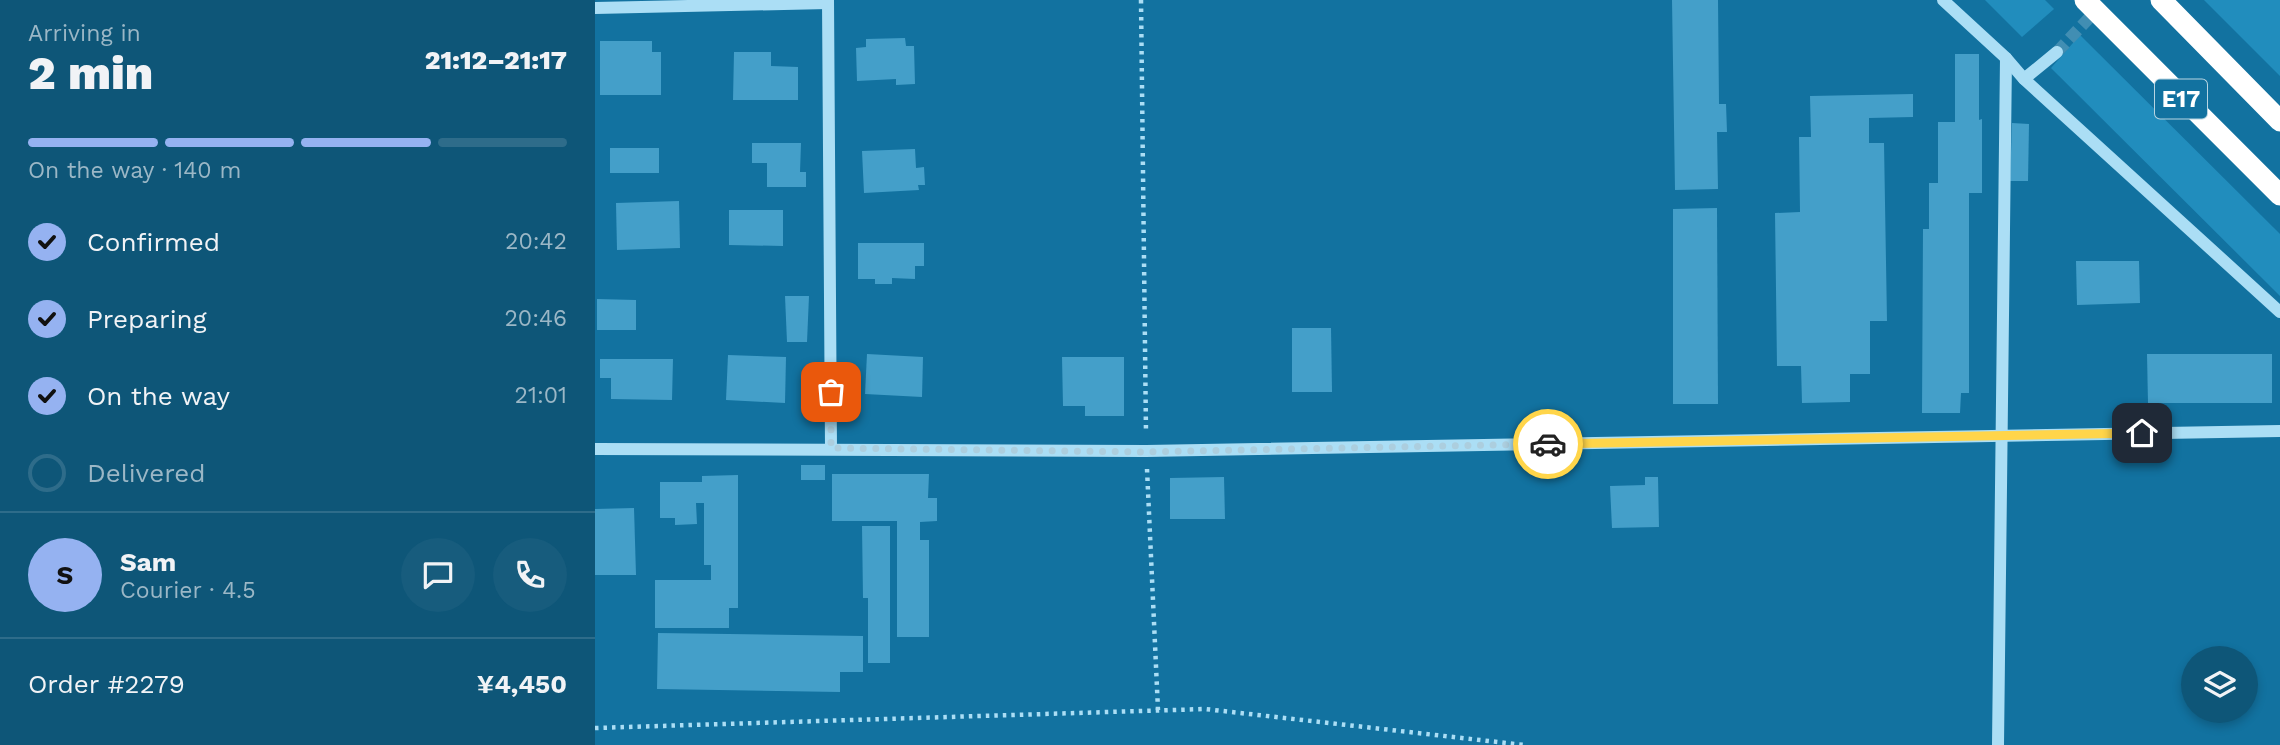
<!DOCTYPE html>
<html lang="en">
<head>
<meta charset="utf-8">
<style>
  body { margin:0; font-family:"Work Sans",sans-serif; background:#175c7d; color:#f1f3f6; height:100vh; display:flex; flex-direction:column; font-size:26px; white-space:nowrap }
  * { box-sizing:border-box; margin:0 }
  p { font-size:23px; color:#9bb7c6 }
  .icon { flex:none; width:38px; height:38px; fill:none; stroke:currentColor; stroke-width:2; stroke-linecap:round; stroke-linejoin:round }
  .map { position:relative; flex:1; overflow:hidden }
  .drawer { display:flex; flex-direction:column; background:#0e5678; width:595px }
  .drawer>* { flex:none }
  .buttons { position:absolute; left:1586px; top:646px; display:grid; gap:14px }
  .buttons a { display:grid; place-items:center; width:77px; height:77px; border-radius:50%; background:#0e5678; box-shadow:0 4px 10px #0003; font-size:35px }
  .pin { position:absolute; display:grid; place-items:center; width:60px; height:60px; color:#fff; margin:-30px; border-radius:14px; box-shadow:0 4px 10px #0006 }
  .courier { position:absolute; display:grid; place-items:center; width:70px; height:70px; margin:-35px; border:5px solid #ffd54a; border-radius:50%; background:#fff; color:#222; box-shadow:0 2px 9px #0007 }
  .overview em { font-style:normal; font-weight:800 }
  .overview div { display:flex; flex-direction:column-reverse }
  .overview { display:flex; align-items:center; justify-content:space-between; height:119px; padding:0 28px }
  h1 { font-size:46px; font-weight:800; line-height:52px }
  .bar { display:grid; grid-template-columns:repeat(4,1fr); gap:10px 7px; align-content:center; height:84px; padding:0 28px }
  .bar i { height:9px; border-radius:5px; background:#2e6c8a }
  .bar .selected { background:#95b2f1 }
  .bar p { grid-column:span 4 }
  .line { display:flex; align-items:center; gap:18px; padding:0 28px; border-top:2px solid #2e6c8a }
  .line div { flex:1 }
  .round { display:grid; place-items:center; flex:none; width:74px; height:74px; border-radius:37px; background:#175c7d }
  ol { padding:0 28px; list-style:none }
  li { display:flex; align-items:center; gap:21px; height:77px }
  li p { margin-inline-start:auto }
  li .icon { padding:7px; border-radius:50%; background:#95b2f1; color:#111; stroke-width:4 }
  li:last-child { color:#9bb7c6 }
  li i { width:38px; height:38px; border:4px solid #2e6c8a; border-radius:50% }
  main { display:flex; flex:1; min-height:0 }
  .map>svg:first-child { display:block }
  .green { fill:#218dbd }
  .building { fill:#449fc9 }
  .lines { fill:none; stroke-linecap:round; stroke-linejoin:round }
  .minor-tunnel { stroke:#418eb3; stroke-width:12; stroke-dasharray:12 6; stroke-linecap:butt }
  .path { stroke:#abdef5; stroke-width:4.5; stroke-dasharray:3.5 5; stroke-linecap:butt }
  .minor { stroke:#abdef5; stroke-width:12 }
  .highway { stroke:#fff; stroke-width:21 }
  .done { stroke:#accede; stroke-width:7; stroke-dasharray:0 12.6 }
  .route { stroke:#ffd54a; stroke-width:9 }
  .labels { text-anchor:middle; stroke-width:7; stroke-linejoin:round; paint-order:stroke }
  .shield { fill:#1272a0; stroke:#b8d5e2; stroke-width:2 }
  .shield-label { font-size:23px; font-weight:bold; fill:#fff }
</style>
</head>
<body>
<main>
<section class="drawer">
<div class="overview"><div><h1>2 min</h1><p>Arriving in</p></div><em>21:12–21:17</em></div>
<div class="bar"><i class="selected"></i><i class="selected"></i><i class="selected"></i><i></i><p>On the way · 140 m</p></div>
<ol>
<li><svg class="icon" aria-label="check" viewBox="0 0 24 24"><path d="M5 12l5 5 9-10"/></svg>Confirmed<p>20:42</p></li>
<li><svg class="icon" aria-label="check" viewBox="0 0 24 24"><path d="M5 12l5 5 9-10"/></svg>Preparing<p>20:46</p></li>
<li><svg class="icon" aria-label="check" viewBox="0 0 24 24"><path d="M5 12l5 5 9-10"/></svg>On the way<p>21:01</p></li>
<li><i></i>Delivered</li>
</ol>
<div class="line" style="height:126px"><b class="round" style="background:#95b2f1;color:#111">S</b><div><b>Sam</b><p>Courier · 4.5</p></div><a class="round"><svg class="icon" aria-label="chat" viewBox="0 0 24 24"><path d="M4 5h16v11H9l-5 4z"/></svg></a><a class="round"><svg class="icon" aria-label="phone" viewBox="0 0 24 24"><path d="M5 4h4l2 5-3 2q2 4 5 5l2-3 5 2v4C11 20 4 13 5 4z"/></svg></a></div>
<div class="line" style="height:91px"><div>Order #2279</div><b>¥4,450</b></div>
</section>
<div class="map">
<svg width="1685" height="745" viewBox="0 0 1685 745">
  <rect width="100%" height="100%" fill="#1272a0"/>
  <g class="green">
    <polygon points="1390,0 1450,0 1459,9 1427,37"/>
    <polygon points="1609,0 1685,0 1685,76"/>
    <polygon points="1485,35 1685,234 1685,296 1456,68"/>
  </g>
  <g class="building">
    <polygon points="1077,0 1123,0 1124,104 1131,104 1132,132 1122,132 1123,189 1080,190"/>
    <polygon points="310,38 311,46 319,46 320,84 301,85 301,79 262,81 261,48 271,47 271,39"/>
    <polygon points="5,41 57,41 57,52 66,52 66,95 5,95"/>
    <polygon points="139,52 176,52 176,66 203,67 203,100 138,100"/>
    <polygon points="1360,54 1384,54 1384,120 1387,119 1387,193 1374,193 1374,393 1366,393 1365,413 1327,413 1328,229 1334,229 1334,183 1343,183 1343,122 1360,122"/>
    <polygon points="1318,94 1318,117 1274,118 1274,143 1289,143 1292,321 1275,321 1275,374 1255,374 1255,402 1207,403 1206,366 1182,366 1180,213 1205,212 1204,137 1216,137 1215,96"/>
    <polygon points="1417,123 1434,124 1433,181 1415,181"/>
    <polygon points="157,143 206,143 205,172 211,172 211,187 172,187 172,163 157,163"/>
    <rect x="15" y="148" width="49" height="25"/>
    <polygon points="320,149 321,168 329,167 330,185 323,185 324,190 269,193 267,151"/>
    <polygon points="84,201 85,248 22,250 21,203"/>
    <polygon points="1122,208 1123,404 1078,404 1078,209"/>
    <polygon points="134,210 188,210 188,246 134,245"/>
    <polygon points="263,243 329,243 329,266 320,266 320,279 297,278 297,284 280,284 280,279 263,279"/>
    <polygon points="1481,261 1544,261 1545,303 1482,305"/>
    <polygon points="190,296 214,296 212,342 192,342"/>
    <polygon points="2,299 41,300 41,330 2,330"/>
    <polygon points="697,328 736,328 737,392 697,392"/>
    <polygon points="272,354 328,357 327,397 270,394"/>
    <polygon points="1552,354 1677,354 1677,403 1553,403"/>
    <polygon points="133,355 191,357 190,403 131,400"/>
    <polygon points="467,357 529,357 529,416 490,416 490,406 468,406"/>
    <polygon points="5,359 78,359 77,400 16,399 16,378 5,378"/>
    <rect x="206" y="465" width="24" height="15"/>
    <polygon points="237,474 334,474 333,498 342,498 342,521 325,522 325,540 334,540 334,637 302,637 302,521 237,521"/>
    <polygon points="143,475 143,608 134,608 134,628 60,628 60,580 116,580 116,565 109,565 109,503 101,503 102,524 80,525 80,518 65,518 65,482 107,482 107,476"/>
    <polygon points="629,477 630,519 575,519 575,478"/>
    <polygon points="1050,477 1063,477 1064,527 1017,528 1015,486 1050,485"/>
    <polygon points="39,508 41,575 0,575 0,509"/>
    <polygon points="267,526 295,526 295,663 273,663 273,598 268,598"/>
    <polygon points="63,633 268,636 268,672 245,672 245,692 62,689"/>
  </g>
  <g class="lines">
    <polyline class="minor-tunnel" points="1462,52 1511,0"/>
    <g class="path">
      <polyline points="546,0 551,433"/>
      <polyline points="552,469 563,710"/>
      <polyline points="0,728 610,709 929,745"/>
    </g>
    <g class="minor">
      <polyline points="233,0 236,448"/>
      <polyline points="1348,0 1411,58 1429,79 1685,312"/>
      <polyline points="0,8 233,3"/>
      <polyline points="1429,79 1462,52"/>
      <polyline points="0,449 551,451 1685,431"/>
      <polyline points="1403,745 1411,58"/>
    </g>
    <g class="highway">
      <polyline points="1490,0 1685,195"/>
      <polyline points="1566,0 1685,121"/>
    </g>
  </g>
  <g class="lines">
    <polyline class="done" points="236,392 236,448 551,452 953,444"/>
    <polyline class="route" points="953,444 1547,433"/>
  </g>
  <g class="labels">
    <rect class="shield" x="1560" y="79.5" width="52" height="39" rx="5"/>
    <g class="shield-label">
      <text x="1586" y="107">E17</text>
    </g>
  </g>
</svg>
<div class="buttons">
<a><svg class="icon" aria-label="layers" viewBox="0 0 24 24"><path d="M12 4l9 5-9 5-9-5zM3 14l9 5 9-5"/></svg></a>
</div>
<div class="pin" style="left:236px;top:392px;background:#ea580c"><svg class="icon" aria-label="bag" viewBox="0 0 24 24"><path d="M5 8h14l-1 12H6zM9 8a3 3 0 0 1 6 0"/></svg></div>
<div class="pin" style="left:1547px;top:433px;background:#1f2937"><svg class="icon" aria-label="home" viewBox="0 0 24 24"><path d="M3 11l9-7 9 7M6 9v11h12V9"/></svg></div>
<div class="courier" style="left:953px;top:444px"><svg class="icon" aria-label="car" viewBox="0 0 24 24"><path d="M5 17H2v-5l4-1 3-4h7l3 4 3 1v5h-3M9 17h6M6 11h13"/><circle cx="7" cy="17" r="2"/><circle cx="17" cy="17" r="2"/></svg></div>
</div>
</main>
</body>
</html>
